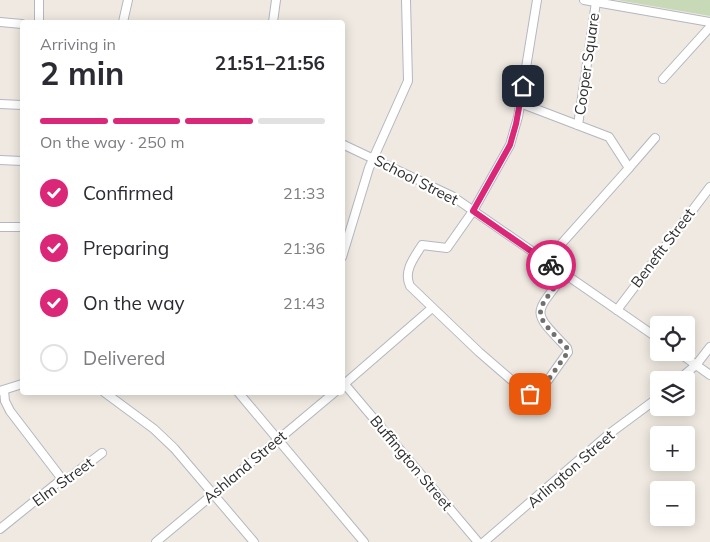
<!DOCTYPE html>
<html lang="en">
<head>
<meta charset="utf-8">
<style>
  body { margin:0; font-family:Mulish,sans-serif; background:#f2f2f3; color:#2b2b33; height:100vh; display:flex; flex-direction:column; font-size:19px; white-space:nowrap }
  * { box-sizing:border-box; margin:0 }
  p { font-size:16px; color:#7c7c81 }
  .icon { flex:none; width:28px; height:28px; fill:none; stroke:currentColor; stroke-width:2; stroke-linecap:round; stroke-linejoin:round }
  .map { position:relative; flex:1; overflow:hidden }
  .drawer { position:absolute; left:20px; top:20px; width:325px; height:375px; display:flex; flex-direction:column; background:#fff; border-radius:5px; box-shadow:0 2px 12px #0003 }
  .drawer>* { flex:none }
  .buttons { position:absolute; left:650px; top:316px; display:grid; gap:10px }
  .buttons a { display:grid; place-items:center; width:45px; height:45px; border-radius:5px; background:#fff; box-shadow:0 2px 12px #0003; font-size:25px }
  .pin { position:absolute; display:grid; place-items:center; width:42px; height:42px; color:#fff; margin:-21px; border-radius:10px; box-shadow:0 2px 8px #0006 }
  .courier { position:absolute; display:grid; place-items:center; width:50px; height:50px; margin:-25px; border:4px solid #db2777; border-radius:50%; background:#fff; color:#222; box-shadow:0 1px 6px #0007 }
  .overview em { font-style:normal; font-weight:700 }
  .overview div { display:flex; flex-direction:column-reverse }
  .overview { display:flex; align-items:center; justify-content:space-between; height:85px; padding:0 20px }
  h1 { font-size:32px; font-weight:700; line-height:38px }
  .bar { display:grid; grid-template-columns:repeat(4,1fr); gap:8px 5px; align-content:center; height:60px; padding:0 20px }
  .bar i { height:6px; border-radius:4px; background:#e1e1e2 }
  .bar .current { background:#db2777 }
  .bar p { grid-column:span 4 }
  ol { padding:0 20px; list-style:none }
  li { display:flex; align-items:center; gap:15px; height:55px }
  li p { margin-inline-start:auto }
  li .icon { padding:5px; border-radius:50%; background:#db2777; color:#fff; stroke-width:4 }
  li:last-child { color:#7c7c81 }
  li i { width:28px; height:28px; border:2px solid #e1e1e2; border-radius:50% }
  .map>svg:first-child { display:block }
  .cemetery { fill:#c8d9b8 }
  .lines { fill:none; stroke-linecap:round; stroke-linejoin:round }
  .minor-casing { stroke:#b4b7c1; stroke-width:10 }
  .minor { stroke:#fff; stroke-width:8 }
  .done { stroke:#726f6d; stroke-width:5; stroke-dasharray:0 9 }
  .route { stroke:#db2777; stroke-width:6 }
  .labels { text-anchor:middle; stroke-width:4.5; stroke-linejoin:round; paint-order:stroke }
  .street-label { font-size:15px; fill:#2e2e2e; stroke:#fff }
</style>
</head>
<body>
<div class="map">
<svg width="710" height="542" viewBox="0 0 710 542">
  <rect width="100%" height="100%" fill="#efe9e1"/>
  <polygon class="cemetery" points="617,0 710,0 710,16"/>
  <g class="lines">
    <defs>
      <g id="minor">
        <path d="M 537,0 L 518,117 L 510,145 L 473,211 L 447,248 L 422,245 C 414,258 403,271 410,286 L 479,352 L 523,390 L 533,394 L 541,390 L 568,352 L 567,348 C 531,310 533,316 565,274"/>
        <polyline points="584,0 710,22"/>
        <polyline points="0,22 22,24"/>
        <polyline points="39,22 39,0"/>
        <polyline points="123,22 128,0"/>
        <polyline points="273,22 276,0"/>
        <polyline points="663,79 710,27"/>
        <polyline points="520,103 609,137 629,168 546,261"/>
        <polyline points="0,104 22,105"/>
        <polyline points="578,125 596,2"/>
        <polyline points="342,144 452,196 659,339"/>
        <polyline points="0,160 22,161"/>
        <polyline points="629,168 655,138"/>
        <polyline points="0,227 22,227"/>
        <polyline points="342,257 369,168 408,81 406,0"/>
        <polyline points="617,310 710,187"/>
        <polyline points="678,352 710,375"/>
        <polyline points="678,380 696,365 710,347"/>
        <polyline points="342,381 478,542"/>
        <polyline points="342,386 432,308"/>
        <polyline points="4,390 5,401 10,411 62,479"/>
        <polyline points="0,391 22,384"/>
        <polyline points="104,392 154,429 174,448 254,542"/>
        <polyline points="238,392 364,542"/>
        <polyline points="0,529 62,479 70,477 102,453"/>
        <polyline points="156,542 335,392"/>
        <polyline points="484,542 609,434 659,397"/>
      </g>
    </defs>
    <use href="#minor" class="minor-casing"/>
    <use href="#minor" class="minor"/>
  </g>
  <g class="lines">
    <path class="done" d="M 530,394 L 541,390 L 568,352 L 567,348 C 531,311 533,315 565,274 L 551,265"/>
    <polyline class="route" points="523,86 516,124 510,145 473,211 551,265"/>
  </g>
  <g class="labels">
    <g class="street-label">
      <text transform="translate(587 64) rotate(-82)" y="5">Cooper Square</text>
      <text transform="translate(416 180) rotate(27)" y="5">School Street</text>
      <text transform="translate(663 248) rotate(-53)" y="5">Benefit Street</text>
      <text transform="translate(411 463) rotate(50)" y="5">Buffington Street</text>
      <text transform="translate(245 467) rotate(-40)" y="5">Ashland Street</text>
      <text transform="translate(571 469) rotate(-41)" y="5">Arlington Street</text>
      <text transform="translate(63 482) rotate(-36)" y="5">Elm Street</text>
    </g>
  </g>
</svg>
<div class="buttons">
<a><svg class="icon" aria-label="locate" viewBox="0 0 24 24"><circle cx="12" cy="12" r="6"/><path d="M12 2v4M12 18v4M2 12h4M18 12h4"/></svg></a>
<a><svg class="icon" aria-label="layers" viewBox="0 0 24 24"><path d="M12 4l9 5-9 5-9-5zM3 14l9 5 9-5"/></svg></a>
<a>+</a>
<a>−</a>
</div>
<div class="pin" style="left:530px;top:394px;background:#ea580c"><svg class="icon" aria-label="bag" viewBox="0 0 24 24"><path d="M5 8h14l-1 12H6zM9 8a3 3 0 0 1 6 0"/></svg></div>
<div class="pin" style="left:523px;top:86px;background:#1f2937"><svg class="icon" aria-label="home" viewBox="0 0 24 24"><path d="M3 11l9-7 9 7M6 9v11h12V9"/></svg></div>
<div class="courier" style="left:551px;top:265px"><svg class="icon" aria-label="bike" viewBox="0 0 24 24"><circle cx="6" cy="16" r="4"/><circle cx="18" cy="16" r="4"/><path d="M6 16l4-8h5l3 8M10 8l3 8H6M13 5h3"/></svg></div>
<section class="drawer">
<div class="overview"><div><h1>2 min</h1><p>Arriving in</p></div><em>21:51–21:56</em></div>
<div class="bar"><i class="current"></i><i class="current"></i><i class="current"></i><i></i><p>On the way · 250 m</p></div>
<ol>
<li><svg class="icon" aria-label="check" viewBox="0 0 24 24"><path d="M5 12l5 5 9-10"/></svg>Confirmed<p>21:33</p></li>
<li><svg class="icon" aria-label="check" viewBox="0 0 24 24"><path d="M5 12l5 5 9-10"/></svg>Preparing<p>21:36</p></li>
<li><svg class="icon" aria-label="check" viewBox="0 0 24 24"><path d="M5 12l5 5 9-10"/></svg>On the way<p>21:43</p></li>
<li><i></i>Delivered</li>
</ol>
</section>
</div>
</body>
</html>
